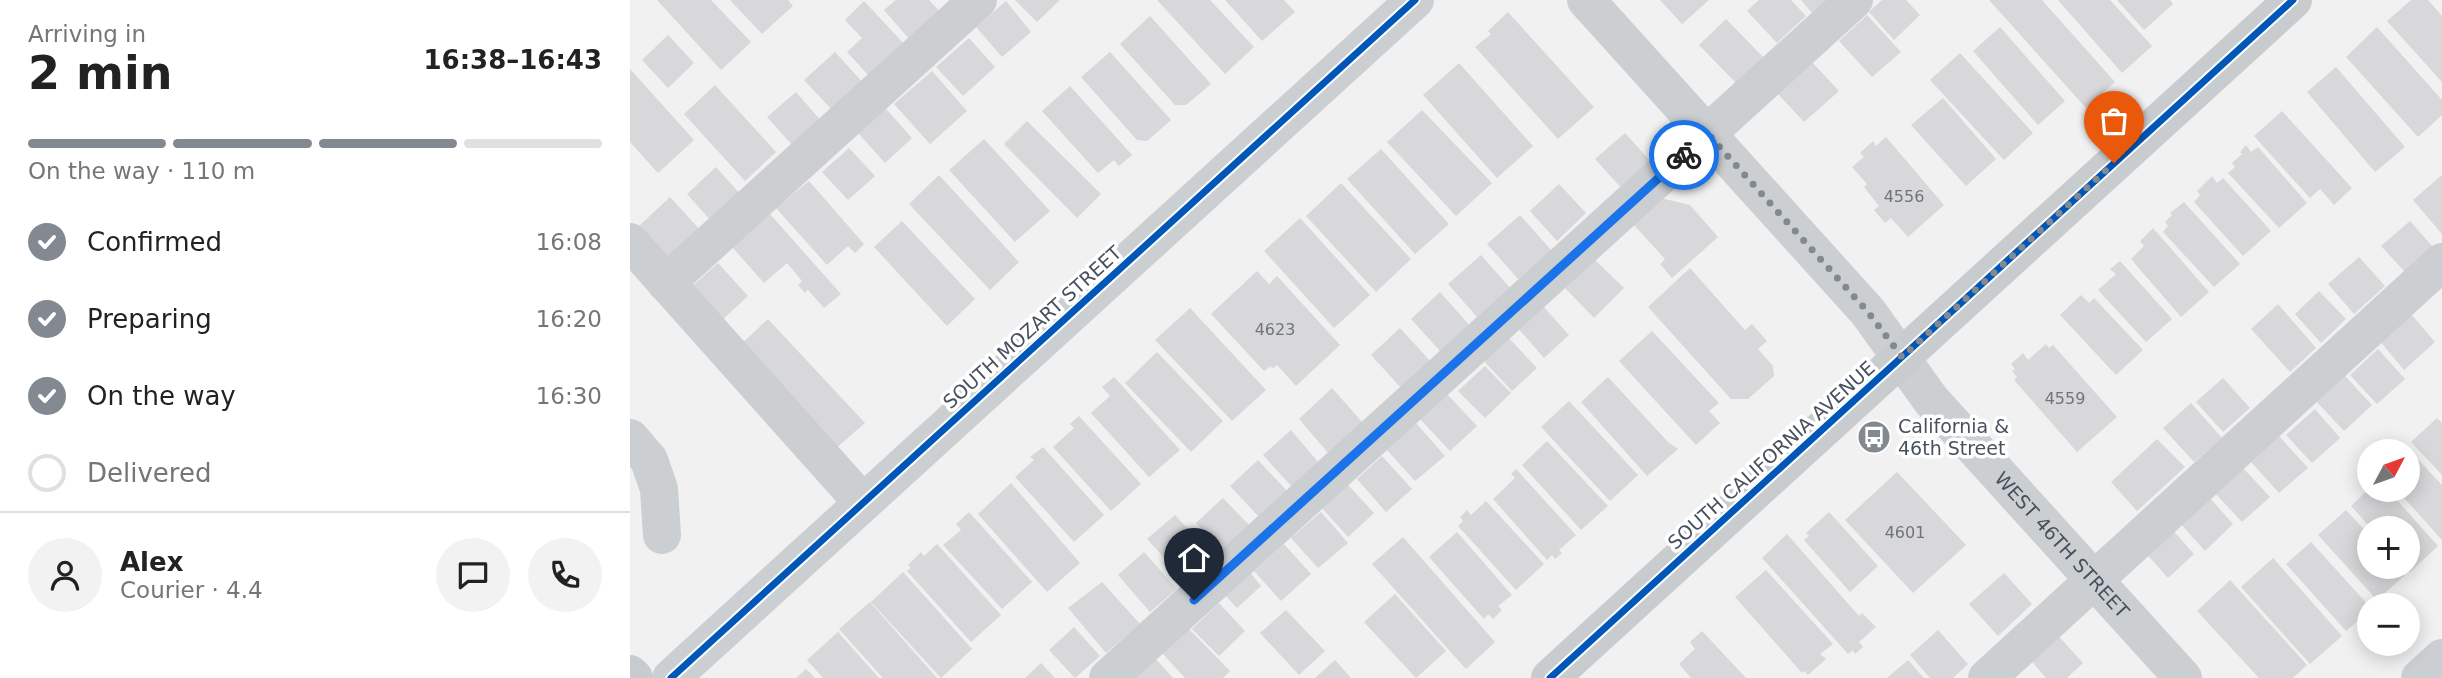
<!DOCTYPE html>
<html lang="en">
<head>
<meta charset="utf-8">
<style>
  body { margin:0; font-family:"DejaVu Sans",sans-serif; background:#f2f2f2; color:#222; height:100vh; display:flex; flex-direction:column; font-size:26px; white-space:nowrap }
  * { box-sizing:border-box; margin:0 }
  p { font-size:23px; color:#767676 }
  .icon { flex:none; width:38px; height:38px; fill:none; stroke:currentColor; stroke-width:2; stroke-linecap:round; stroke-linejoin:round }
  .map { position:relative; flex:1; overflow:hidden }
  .panel { display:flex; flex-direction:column; background:#fff; width:630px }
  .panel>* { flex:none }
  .needle { width:46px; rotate:49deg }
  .buttons { position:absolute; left:1727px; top:439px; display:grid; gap:14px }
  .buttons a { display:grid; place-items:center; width:63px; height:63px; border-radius:50%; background:#fff; box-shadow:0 4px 18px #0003; font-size:35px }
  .pin { position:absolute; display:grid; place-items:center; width:60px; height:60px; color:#fff; margin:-72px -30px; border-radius:50% 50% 50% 0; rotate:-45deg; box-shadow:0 0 7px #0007 }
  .pin .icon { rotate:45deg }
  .courier { position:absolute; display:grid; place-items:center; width:70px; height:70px; margin:-35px; border:5px solid #1a73e8; border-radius:50%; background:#fff; color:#222; box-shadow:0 2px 9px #0007 }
  .headline em { font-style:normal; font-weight:600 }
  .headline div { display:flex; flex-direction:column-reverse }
  .headline { display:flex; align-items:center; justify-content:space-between; height:119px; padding:0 28px }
  h1 { font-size:46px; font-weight:600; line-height:52px }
  .bar { display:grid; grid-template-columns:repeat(4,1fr); gap:10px 7px; align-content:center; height:84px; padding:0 28px }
  .bar i { height:9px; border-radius:5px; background:#e0e0e0 }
  .bar .selected { background:#828991 }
  .bar p { grid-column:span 4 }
  .line { display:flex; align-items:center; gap:18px; padding:0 28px; border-top:2px solid #e0e0e0 }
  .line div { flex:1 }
  .round { display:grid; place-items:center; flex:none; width:74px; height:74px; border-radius:37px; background:#f2f2f2 }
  ol { padding:0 28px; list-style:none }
  li { display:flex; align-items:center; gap:21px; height:77px }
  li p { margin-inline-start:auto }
  li .icon { padding:7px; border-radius:50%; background:#828991; color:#fff; stroke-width:4 }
  li:last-child { color:#767676 }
  li i { width:38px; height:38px; border:4px solid #e0e0e0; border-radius:50% }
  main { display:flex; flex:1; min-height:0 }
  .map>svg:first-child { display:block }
  .building { fill:#d8d8da }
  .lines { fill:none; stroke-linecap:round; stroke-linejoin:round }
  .minor { stroke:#cccfd2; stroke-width:38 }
  .major { stroke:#c8cccf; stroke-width:38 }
  .cycleway-casing { stroke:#fff; stroke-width:11 }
  .cycleway { stroke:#0057b8; stroke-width:7 }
  .done { stroke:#828991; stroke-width:7; stroke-dasharray:0 12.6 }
  .route { stroke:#1a73e8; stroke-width:9 }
  .labels { text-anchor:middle; stroke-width:7; stroke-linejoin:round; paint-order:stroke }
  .number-label { font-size:16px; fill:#6d747e }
  .street-label { font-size:19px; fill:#47515e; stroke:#fff }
  .poi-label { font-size:19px; fill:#47515e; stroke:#fff; text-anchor:start }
</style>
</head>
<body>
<main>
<section class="panel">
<div class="headline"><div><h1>2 min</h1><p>Arriving in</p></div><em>16:38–16:43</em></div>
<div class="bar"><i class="selected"></i><i class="selected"></i><i class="selected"></i><i></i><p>On the way · 110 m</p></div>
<ol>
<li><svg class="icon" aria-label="check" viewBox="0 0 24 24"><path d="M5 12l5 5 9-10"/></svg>Confirmed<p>16:08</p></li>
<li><svg class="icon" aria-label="check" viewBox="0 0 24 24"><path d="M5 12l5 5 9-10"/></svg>Preparing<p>16:20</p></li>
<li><svg class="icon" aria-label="check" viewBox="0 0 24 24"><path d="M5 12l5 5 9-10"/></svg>On the way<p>16:30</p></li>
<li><i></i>Delivered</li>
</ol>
<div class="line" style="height:126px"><a class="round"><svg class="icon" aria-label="person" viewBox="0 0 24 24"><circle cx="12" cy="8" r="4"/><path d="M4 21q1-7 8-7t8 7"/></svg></a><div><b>Alex</b><p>Courier · 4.4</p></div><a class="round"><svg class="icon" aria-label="chat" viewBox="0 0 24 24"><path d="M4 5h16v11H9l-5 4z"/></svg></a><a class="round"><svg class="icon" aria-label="phone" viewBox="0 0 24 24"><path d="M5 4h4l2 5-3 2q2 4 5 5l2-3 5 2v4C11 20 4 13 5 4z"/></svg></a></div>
</section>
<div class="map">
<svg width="1812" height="678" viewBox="0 0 1812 678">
  <rect width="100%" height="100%" fill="#f1f1f1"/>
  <g class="building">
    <polygon points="27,0 81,0 121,42 91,70"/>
    <polygon points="100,0 158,0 163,6 132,34"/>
    <polygon points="266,0 299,0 311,13 280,40 254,10"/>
    <polygon points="385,0 430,0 407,22"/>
    <polygon points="527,0 580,0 624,47 595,74"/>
    <polygon points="595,0 654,0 665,12 632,41"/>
    <polygon points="1030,0 1079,0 1052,24"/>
    <polygon points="1129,0 1161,0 1176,16 1147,43 1117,11"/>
    <polygon points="1171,0 1196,0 1182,13"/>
    <polygon points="1252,0 1276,0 1290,15 1264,40 1239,12"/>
    <polygon points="1359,0 1412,0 1485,82 1456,108"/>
    <polygon points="1428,0 1480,0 1522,46 1492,73"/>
    <polygon points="1487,0 1540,0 1543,4 1514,30"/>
    <polygon points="1781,0 1798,0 1812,16 1812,82 1757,21"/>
    <polygon points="234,1 277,47 242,79 217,52 232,38 215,20"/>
    <polygon points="376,1 401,32 372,57 346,27"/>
    <polygon points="878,12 964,107 928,139 845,47 861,34 858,31"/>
    <polygon points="1237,15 1271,52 1242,77 1209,41"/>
    <polygon points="520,16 581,84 556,105 545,105 490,44"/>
    <polygon points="1096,19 1133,57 1107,84 1069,45"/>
    <polygon points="1370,27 1435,101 1408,125 1343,51"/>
    <polygon points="1747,27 1812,100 1812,115 1788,137 1716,57"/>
    <polygon points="38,35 64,63 38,88 12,60"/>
    <polygon points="339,38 365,67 333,96 306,67"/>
    <polygon points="205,52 234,84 204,112 174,80"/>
    <polygon points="480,52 541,120 517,141 507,140 451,77"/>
    <polygon points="1330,53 1403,133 1374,160 1300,80"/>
    <polygon points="1182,62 1209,91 1174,122 1148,94"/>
    <polygon points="829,63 903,146 867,178 793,95"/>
    <polygon points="1706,67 1775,147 1745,172 1677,92"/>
    <polygon points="0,69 64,140 28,173 0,142"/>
    <polygon points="302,71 337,111 300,144 264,104"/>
    <polygon points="85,85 146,152 115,181 54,114"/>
    <polygon points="440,86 502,155 489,166 484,160 468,173 412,111"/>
    <polygon points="166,92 193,123 165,148 137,117"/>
    <polygon points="1313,98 1366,159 1336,186 1281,125"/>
    <polygon points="256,109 282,138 255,163 228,133"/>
    <polygon points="792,110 862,183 826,216 757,142"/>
    <polygon points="1652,111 1722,188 1704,205 1690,189 1680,198 1624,136"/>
    <polygon points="397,121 471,194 447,218 374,144"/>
    <polygon points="995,133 1023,164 994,191 965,159"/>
    <polygon points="1256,137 1314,205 1278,237 1261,218 1255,223 1244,210 1249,206 1234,187 1237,184 1222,167 1234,157 1230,153 1243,141 1246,146"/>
    <polygon points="354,139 420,211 385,242 319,170"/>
    <polygon points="1616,145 1621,152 1628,147 1677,203 1649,228 1598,173 1605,167 1602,163 1612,154 1610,152"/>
    <polygon points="219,148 245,176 218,200 192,172"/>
    <polygon points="751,149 819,224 785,254 717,179"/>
    <polygon points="86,167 112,196 83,223 57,194"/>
    <polygon points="309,175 389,262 360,290 279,204"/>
    <polygon points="1812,175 1812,234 1783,200"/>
    <polygon points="1582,176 1587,183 1593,178 1641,231 1613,256 1564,202 1570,195 1567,191"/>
    <polygon points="179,181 234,244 225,253 218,246 197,265 146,208"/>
    <polygon points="711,183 781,259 746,292 676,216"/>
    <polygon points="929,184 956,213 927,241 900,211"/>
    <polygon points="40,197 72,232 41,261 9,226"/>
    <polygon points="1031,198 1060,205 1088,237 1042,278 1030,264 1035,259 1003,224"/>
    <polygon points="1554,202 1610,264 1584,287 1533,232 1538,226 1535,222 1542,215 1540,213"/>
    <polygon points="140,214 211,294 194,308 178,290 175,293 168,285 172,281 157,263 134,283 102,247"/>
    <polygon points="890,215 922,251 889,280 857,244"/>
    <polygon points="670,218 740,295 704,328 634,251"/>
    <polygon points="272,221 345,299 317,326 244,247"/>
    <polygon points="1780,221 1803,247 1775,272 1751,246"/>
    <polygon points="1523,228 1579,292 1551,317 1501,259 1514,246 1510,241"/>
    <polygon points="851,255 880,288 847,317 818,284"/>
    <polygon points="1729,257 1755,286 1724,314 1698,284"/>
    <polygon points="963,258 994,288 964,318 933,286"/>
    <polygon points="1490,261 1542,319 1516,342 1468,290 1486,274 1480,269"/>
    <polygon points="88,263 118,296 90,322 60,288"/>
    <polygon points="1060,268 1115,330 1122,324 1137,341 1128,349 1143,366 1144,376 1118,399 1101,399 1018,307"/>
    <polygon points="627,271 639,284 647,276 710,345 666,386 647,365 642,369 641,366 634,371 581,314"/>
    <polygon points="1689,291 1716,319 1691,343 1665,314"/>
    <polygon points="810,292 840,326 811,352 781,319"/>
    <polygon points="1451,295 1459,303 1464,298 1513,350 1486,375 1430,315"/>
    <polygon points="1648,304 1686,348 1660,372 1621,329"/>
    <polygon points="912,305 939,335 914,358 887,327"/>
    <polygon points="560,308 636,390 602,421 525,340"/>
    <polygon points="1780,313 1805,342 1774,370 1749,340"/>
    <polygon points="138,319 235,423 205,449 109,346"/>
    <polygon points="770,328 801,362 773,390 741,355"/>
    <polygon points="1022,331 1089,403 1079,411 1090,423 1066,445 989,361"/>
    <polygon points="877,336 907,368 882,391 852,359"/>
    <polygon points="1416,344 1419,348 1423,345 1487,417 1447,452 1384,380 1387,377 1382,371 1385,369 1381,364 1393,353 1398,360"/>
    <polygon points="1748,349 1775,379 1747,404 1720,375"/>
    <polygon points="527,352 593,421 561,452 495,383"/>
    <polygon points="855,366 881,393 855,418 828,391"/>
    <polygon points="1713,374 1742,405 1714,431 1685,400"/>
    <polygon points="484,377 550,450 519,477 461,413 480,396 472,387"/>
    <polygon points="978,377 1038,442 1048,449 1017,476 951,402"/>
    <polygon points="1593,378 1620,408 1593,432 1566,402"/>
    <polygon points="702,388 733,423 699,454 669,419"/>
    <polygon points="817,394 847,426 820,451 790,419"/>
    <polygon points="939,401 1008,475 980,501 911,427"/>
    <polygon points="1561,403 1592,438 1564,462 1533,428"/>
    <polygon points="1685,409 1710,438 1682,463 1656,435"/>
    <polygon points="449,416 511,484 481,511 423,447 444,428 440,424"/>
    <polygon points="1807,418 1812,423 1812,475 1781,442"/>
    <polygon points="785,422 815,456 785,481 755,448"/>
    <polygon points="661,430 689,463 662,487 633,455"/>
    <polygon points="1649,436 1678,468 1649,493 1621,462"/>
    <polygon points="1527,439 1555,467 1507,511 1481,482"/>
    <polygon points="917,441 978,506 951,530 892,465"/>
    <polygon points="413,447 474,515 444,542 385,477 404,460 400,457"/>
    <polygon points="1782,453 1812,485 1812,540 1767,490 1778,490 1778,457"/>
    <polygon points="752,456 782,489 756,512 727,479"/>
    <polygon points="628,460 657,491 629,517 600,486"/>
    <polygon points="1613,468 1640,497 1612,522 1585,493"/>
    <polygon points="886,469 946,535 929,550 932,553 925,559 922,555 917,560 863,499 885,478 881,474"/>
    <polygon points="1267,472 1336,545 1283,593 1215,520"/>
    <polygon points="381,483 450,563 417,592 348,514"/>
    <polygon points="717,484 744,513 718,537 692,508"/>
    <polygon points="1740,488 1740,490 1758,490 1808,546 1780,572 1776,567 1778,567 1778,528 1741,528 1721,506"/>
    <polygon points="1578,496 1603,524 1575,551 1550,523"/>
    <polygon points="593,498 619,525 593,550 566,523"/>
    <polygon points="856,501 914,564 886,590 828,526 833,521 830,517 837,510 841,515"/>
    <polygon points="1716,510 1740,536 1740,567 1768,567 1775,575 1747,600 1688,535"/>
    <polygon points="339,512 402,582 372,609 313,545 331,530 326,524"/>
    <polygon points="691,512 718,543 688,568 661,538"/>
    <polygon points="1199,512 1248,566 1220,592 1174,540 1179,536 1176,533"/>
    <polygon points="545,515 585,558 558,584 517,539"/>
    <polygon points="1540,527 1564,554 1538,578 1514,551"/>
    <polygon points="827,532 882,595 868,606 872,610 863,619 858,614 854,619 799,557"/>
    <polygon points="1157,534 1229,616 1232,613 1246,627 1229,642 1233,647 1225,654 1223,650 1218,654 1132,558"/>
    <polygon points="773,537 865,642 836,669 742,564"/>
    <polygon points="1681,542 1740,607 1740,610 1716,631 1656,564"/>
    <polygon points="307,544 371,615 341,642 277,571 281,568 278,565 291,552 294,556"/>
    <polygon points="654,544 681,574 651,601 624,571"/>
    <polygon points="514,552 547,589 520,612 488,575"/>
    <polygon points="1643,558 1712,636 1680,664 1611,587"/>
    <polygon points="1136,570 1203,644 1190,654 1196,659 1178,675 1174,671 1172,673 1105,597"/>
    <polygon points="619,571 631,586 607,608 594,594"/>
    <polygon points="273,572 342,649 311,678 241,602"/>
    <polygon points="1374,573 1402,604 1368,636 1339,604"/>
    <polygon points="1600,580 1677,665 1663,678 1629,678 1567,611"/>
    <polygon points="472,582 510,624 476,653 438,608"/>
    <polygon points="765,594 816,651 786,678 734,622"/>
    <polygon points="240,602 307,678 253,678 209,629"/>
    <polygon points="589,603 615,631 589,656 562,629"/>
    <polygon points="656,610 695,651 669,675 630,633"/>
    <polygon points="444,627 470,656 445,678 419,650"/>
    <polygon points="559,629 600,671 593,678 555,678 532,653"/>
    <polygon points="1308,630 1338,664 1323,678 1300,678 1280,655"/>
    <polygon points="1072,631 1116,678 1061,678 1049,664 1065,649 1060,642"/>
    <polygon points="1424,631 1453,663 1437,678 1416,678 1397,656"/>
    <polygon points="208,632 249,678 193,678 177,660"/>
    <polygon points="524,657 543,678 500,678"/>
    <polygon points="705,660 721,678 685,678"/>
    <polygon points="1278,660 1294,678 1257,678"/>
    <polygon points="411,663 425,678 395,678"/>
    <polygon points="176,669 185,678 166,678"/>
  </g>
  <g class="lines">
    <g class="minor">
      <path id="s1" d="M 956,0 L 1238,312 L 1301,400 L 1553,678"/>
      <polyline points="0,242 233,503"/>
      <polyline points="36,283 348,0"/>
      <polyline points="0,438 19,460 29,489 32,535"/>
      <polyline points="41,678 785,0"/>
      <polyline points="478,678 1224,0"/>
      <polyline points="1357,678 1812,262"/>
      <polyline points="1790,678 1812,658"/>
    </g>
    <g class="major">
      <polyline points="0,674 4,678"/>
      <polyline points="920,678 1663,0"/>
    </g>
    <defs>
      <g id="cycleway">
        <polyline points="41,678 785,0"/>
        <polyline points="920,678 1663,0"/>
      </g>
    </defs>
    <use href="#cycleway" class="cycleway-casing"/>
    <use href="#cycleway" class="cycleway"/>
  </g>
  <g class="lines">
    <polyline class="done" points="1054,155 1077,133 1238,312 1272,357 1484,163"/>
    <polyline class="route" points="564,600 1054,155"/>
  </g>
  <defs>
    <symbol id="bus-disc" viewBox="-11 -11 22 22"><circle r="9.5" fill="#828991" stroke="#fff"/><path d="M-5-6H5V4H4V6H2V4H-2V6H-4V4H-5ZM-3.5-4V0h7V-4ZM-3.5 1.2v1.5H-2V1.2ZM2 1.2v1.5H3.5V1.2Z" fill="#fff"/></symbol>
  </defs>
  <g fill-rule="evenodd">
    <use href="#bus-disc" x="1225" y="418" width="38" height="38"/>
  </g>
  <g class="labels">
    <g class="number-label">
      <text x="1274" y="202">4556</text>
      <text x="645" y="335">4623</text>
      <text x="1435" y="404">4559</text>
      <text x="1275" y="538">4601</text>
    </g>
    <g class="street-label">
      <text transform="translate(402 327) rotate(-42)" y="7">SOUTH MOZART STREET</text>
      <text transform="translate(1141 455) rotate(-42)" y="7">SOUTH CALIFORNIA AVENUE</text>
      <text dy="7" stroke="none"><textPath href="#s1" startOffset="724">WEST 46TH STREET</textPath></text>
    </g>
    <g class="poi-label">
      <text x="1268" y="433">California &amp;<tspan x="1268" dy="22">46th Street</tspan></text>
    </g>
  </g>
</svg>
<div class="buttons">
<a><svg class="needle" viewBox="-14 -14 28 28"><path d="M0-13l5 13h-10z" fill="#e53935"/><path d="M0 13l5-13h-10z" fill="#767676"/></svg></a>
<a>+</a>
<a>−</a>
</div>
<div class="pin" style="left:1484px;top:163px;background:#ea580c"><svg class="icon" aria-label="bag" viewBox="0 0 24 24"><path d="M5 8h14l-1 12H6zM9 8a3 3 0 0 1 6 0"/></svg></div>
<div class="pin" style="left:564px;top:600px;background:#1f2937"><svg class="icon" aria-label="home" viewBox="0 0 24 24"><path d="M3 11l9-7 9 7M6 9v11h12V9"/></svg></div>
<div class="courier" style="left:1054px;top:155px"><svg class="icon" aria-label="bike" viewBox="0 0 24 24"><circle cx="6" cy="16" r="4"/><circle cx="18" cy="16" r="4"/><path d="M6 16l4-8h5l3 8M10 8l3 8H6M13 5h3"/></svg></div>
</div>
</main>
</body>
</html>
